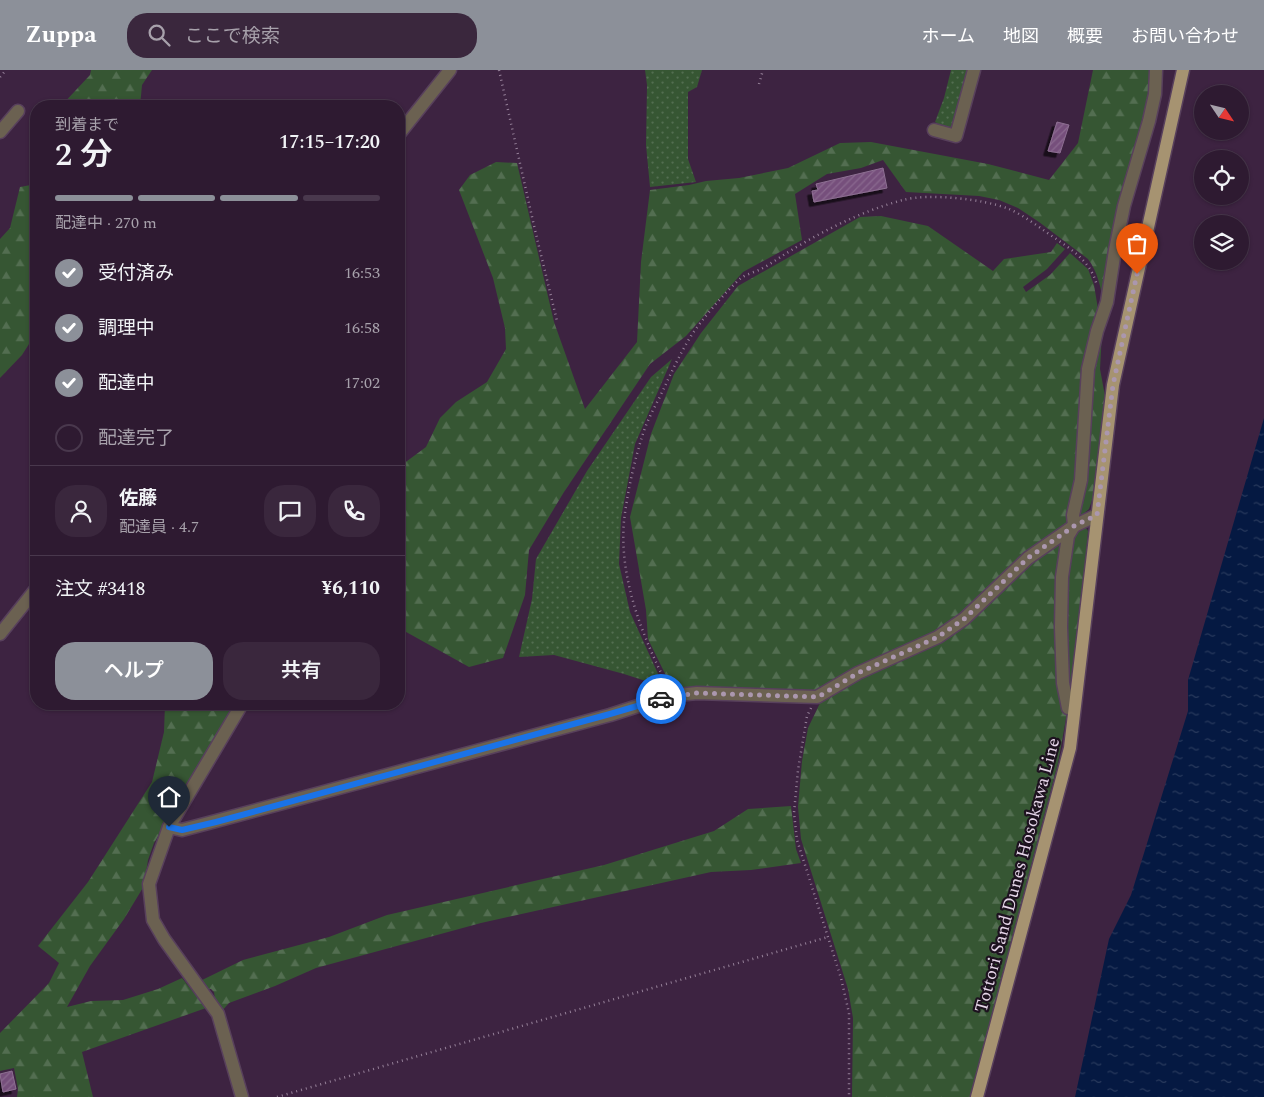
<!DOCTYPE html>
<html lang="ja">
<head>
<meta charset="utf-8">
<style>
  body { margin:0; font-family:Spectral,"Noto Sans JP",serif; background:#3a273d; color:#f1f3f6; height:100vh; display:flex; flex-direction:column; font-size:19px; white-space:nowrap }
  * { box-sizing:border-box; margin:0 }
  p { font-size:16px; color:#a7a1ab }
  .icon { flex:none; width:28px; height:28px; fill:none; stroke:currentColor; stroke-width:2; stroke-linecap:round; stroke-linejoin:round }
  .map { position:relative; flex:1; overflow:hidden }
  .drawer { position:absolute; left:30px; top:30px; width:375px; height:610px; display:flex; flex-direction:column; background:#2e1a31; border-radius:20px; box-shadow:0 1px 4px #0004,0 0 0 1px #49384d }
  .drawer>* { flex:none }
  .needle { width:32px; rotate:125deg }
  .buttons { position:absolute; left:1194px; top:15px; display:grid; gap:10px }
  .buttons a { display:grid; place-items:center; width:55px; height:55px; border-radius:50%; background:#2e1a31; box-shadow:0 1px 4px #0004,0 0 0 1px #49384d; font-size:25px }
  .pin { position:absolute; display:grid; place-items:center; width:42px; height:42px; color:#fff; margin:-51px -21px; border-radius:50% 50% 50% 0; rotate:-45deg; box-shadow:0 0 5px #0007 }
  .pin .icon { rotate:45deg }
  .courier { position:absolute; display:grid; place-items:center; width:50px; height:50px; margin:-25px; border:4px solid #1a73e8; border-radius:50%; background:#fff; color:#222; box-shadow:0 1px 6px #0007 }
  .head em { font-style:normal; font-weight:600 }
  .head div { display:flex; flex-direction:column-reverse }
  .head { display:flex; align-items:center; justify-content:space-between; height:85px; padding:0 25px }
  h1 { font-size:32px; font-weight:600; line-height:38px }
  .bar { display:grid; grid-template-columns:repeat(4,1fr); gap:8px 5px; align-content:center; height:60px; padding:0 25px }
  .bar i { height:6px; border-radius:4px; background:#49384d }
  .bar .selected { background:#8c9099 }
  .bar p { grid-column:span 4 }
  .line { display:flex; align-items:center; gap:12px; padding:0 25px; border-top:1px solid #49384d }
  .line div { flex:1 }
  .round { display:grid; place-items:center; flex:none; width:52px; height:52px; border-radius:20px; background:#3a273d }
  ol { padding:0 25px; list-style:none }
  li { display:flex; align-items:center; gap:15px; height:55px }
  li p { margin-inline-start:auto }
  li .icon { padding:5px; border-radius:50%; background:#8c9099; color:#fff; stroke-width:4 }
  li:last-child { color:#a7a1ab }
  li i { width:28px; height:28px; border:2px solid #49384d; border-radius:50% }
  .action { display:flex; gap:10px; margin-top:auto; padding:10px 25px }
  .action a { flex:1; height:58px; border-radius:20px; background:#8c9099; color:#fff; font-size:20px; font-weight:600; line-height:58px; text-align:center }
  .action a+a { background:#3a273d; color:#f1f3f6 }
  header { display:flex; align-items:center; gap:30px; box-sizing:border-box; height:70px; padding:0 25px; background:#8c9099; color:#fff }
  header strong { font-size:24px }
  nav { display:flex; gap:28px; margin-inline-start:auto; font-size:18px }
  .search { width:350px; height:45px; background:#3a273d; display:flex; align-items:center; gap:12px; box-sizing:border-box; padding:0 18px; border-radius:20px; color:#a7a1ab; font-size:19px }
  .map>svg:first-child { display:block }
  .grass { fill:url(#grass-dots) }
  .forest { fill:url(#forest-firs) }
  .water { fill:url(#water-ripples) }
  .building { fill:url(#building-hatch); stroke:#8e7093; filter:url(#shadow) }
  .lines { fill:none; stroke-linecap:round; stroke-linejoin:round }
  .minor-casing { stroke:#58405c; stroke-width:15 }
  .major-casing { stroke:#58405c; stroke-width:15 }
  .path { stroke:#968199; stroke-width:2.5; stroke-dasharray:1 4; stroke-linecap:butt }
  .minor { stroke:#6b6151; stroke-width:12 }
  .major { stroke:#a69371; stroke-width:12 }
  .done { stroke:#ab97ae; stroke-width:5; stroke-dasharray:0 9 }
  .route { stroke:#1a73e8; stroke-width:6 }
  .labels { text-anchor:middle; stroke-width:4.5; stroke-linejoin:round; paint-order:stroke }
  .street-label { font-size:18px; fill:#e6d6e9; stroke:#1d121f }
</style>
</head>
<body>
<header>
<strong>Zuppa</strong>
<div class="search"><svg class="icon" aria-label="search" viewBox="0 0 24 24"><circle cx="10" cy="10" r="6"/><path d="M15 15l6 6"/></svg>ここで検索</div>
<nav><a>ホーム</a><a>地図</a><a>概要</a><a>お問い合わせ</a></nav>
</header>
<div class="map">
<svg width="1264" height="1027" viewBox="0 0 1264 1027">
  <defs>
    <pattern id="grass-dots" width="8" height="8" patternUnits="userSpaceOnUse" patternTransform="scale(1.25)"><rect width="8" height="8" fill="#365633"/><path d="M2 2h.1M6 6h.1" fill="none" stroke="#536e51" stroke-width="1.8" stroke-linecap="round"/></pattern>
    <pattern id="forest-firs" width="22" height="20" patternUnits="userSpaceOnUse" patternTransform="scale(1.25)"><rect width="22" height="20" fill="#365633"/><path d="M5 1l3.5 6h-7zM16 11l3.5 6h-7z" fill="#536e51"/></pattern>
    <pattern id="water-ripples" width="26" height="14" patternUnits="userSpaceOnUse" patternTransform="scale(1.25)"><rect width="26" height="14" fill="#051942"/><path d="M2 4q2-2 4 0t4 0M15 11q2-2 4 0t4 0" fill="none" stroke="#293a5d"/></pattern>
    <pattern id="building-hatch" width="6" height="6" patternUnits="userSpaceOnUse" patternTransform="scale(1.25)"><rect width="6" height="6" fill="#76507c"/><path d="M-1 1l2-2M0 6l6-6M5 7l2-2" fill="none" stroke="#8a688f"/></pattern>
    <filter id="shadow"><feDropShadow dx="-4.5" dy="4.5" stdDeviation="0" flood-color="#0009"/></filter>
  </defs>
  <rect width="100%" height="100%" fill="#3d2341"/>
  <g class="grass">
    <polygon points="645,0 702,0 697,17 688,22 688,89 696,112 650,117 646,75 647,15"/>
    <polygon points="951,0 970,0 953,58 951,61 935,52 944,28"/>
    <polygon points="672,289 635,374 621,448 619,494 630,542 664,617 624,604 554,585 519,587 532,529 536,489 587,401 651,307"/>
  </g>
  <g class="forest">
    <polygon points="91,0 152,0 142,15 140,36 61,36 90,5"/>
    <path d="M 1093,0 L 1154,0 L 1152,21 L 1104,235 C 1101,219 1098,202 1088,189 L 1039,152 L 1018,138 L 999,130 L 979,126 L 906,122 L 883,90 L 861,98 L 827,104 L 795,124 L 802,170 L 743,202 L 686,266 L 650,294 L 564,422 L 529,480 L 525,525 L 503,588 L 469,597 L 399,558 L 399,397 L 426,377 L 440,348 L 456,332 L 487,312 L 506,279 L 505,258 L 493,208 L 459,120 L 470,105 L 496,92 L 517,93 L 554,252 L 585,339 L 637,272 L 641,192 L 650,120 L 689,115 L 706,111 L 739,108 L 788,98 L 840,73 L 871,72 L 988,94 L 1049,110 L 1078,73 Z"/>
    <polygon points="36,114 36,263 22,285 0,308 0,169 10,158 20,117"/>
    <polygon points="881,146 928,156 993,201 1004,189 1051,182 1057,173 1065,179 1047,199 1023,217 1026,222 1050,205 1070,183 1088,199 1094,215 1099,245 1071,453 945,558 816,621 804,622 674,622 648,569 646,540 630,447 651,364 674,304 701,263 738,216 860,147"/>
    <polygon points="1102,263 1100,299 1105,326 1093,427 1089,439 1075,451 1087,330"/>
    <polygon points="1082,458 1086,458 1088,461 1079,557 1069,627 1063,574 1070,464"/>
    <polygon points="1066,467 1067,643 1058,693 970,1027 852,1027 853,948 848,919 801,769 798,737 802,691 808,658 820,633 838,617 934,574 1028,492"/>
    <polygon points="165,634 237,634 154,773 148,790 144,816 124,849 90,896 67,937 91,931 123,930 158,919 182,908 206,938 82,982 93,1027 17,1027 18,1019 14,998 0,1001 0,963 49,913 59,893 38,876 88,812 152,712 164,662"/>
    <polygon points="791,736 796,779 801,793 751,800 711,802 481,853 316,898 275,916 229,933 221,942 215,929 214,922 211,919 206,919 200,911 243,890 329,867 387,845 604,795 714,761 748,739"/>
  </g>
  <polygon class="water" points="1264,348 1264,1027 1075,1027 1109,869 1131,825 1188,641 1188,610"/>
  <g class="building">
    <polygon points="1057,52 1069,55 1060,83 1048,81"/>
    <polygon points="883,98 887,118 814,132 812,121 818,120 816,114"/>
    <polygon points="12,1001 16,1019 3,1022 0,1004"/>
  </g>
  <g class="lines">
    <defs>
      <g id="minor">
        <polyline points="934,60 956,66 974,0"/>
        <polyline points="0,62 18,41"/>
        <polyline points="399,64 450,0"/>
        <polyline points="0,564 36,519"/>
        <polyline points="242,634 169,757 182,760 216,751 610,645 669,626 697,623 817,627 858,603 938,567 964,549 1028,488 1074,456 1097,445"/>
        <polyline points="1068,638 1063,613 1061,557 1062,507 1068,466 1074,456 1073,445 1081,410 1088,299 1097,261 1107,232 1115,180 1124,136 1149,51 1155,24 1156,0"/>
        <polyline points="169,757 149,814 153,850 164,869 218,944 242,1027"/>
      </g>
      <polyline id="major" points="977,1027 1070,678 1113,315 1183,0"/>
    </defs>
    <use href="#minor" class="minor-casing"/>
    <use href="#major" class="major-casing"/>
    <g class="path">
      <polyline points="499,0 535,160 557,251"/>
      <polyline points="0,7 6,0"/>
      <polyline points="759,14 763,0"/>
      <path d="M 667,615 C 642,565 619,508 624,451 C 627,424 634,392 642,367 C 647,349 658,332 665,316 C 673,299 681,282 691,266 C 702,249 726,221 741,208 C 747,204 755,202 761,199 C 767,196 773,192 779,188 C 816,164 861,141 903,130 C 929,123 984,129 1009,139 C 1023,145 1036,155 1049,164 C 1069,178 1091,190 1097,216"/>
      <polyline points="811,638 807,646 798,700 794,743 797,770 841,908 849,943 849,1027"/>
      <polyline points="277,1027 828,867"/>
    </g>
    <use href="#minor" class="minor"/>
    <use href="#major" class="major"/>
  </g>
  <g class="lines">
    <polyline class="done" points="661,629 697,623 818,627 858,603 938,567 964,549 1028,488 1074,456 1097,445 1113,315 1137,204"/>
    <polyline class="route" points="169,757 182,760 216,752 610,644 661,629"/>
  </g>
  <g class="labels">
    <g class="street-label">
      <text transform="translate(1017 805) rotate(-75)" y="6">Tottori Sand Dunes Hosokawa Line</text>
    </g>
  </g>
</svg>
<div class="buttons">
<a><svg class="needle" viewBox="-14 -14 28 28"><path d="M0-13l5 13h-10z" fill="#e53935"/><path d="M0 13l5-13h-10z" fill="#a7a1ab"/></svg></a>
<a><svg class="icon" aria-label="locate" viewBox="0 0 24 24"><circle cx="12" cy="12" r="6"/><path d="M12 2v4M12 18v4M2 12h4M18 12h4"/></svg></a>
<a><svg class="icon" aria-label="layers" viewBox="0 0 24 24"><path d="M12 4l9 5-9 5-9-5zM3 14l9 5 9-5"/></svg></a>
</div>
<div class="pin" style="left:1137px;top:204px;background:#ea580c"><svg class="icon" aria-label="bag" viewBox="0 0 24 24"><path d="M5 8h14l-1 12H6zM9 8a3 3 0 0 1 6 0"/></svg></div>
<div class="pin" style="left:169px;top:757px;background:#1f2937"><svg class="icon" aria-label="home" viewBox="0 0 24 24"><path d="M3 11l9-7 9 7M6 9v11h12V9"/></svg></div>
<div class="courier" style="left:661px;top:629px"><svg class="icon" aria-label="car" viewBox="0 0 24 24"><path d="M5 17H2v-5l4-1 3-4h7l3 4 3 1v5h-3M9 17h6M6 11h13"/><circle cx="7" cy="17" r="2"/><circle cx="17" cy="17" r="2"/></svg></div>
<section class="drawer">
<div class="head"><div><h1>2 分</h1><p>到着まで</p></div><em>17:15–17:20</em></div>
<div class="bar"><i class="selected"></i><i class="selected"></i><i class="selected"></i><i></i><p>配達中 · 270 m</p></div>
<ol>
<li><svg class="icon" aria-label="check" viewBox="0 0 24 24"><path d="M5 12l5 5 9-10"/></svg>受付済み<p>16:53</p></li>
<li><svg class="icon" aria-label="check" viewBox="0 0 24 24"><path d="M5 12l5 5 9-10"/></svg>調理中<p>16:58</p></li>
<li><svg class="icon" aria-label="check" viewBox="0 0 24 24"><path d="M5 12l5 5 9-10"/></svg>配達中<p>17:02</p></li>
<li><i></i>配達完了</li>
</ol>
<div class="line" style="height:90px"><a class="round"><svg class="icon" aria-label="person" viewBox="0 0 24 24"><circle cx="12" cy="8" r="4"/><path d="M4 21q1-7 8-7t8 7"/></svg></a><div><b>佐藤</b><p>配達員 · 4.7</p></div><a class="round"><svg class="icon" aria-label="chat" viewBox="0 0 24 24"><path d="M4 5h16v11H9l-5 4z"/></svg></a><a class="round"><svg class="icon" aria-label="phone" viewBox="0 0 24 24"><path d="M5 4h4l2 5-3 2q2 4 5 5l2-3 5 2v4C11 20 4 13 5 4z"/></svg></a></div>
<div class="line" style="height:65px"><div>注文 #3418</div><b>¥6,110</b></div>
<div class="action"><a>ヘルプ</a><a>共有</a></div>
</section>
</div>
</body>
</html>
